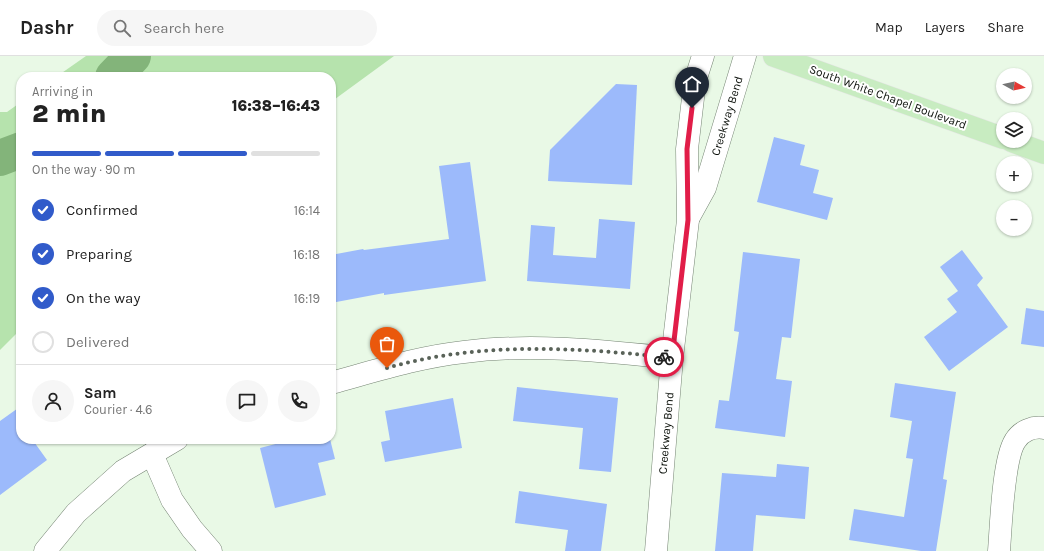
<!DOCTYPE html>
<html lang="en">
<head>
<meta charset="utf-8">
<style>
  body { margin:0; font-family:Karla,sans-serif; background:#f6f6f6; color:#222; height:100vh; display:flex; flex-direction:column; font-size:15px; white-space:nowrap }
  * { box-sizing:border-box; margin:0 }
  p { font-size:13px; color:#767676 }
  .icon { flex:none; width:22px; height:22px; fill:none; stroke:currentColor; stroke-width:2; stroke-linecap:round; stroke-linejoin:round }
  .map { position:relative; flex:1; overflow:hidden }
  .side { position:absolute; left:16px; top:16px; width:320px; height:372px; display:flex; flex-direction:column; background:#fff; border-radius:16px; box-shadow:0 1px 3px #0004 }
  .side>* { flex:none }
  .needle { width:26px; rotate:98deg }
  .tools { position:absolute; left:996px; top:12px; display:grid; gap:8px }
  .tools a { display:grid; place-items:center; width:36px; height:36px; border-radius:50%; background:#fff; box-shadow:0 1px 3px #0004; font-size:20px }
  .pin { position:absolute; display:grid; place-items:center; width:34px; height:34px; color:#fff; margin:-41px -17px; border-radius:50% 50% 50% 0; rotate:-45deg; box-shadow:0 0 4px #0007 }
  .pin .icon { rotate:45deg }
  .courier { position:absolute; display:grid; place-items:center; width:40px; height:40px; margin:-20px; border:3px solid #e11d48; border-radius:50%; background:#fff; color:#222; box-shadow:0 1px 5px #0007 }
  .summary em { font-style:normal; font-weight:800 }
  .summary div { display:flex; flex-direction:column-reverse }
  .summary { display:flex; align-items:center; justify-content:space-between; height:68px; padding:0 16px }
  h1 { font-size:26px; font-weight:800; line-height:30px }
  .bar { display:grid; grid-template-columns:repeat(4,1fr); gap:6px 4px; align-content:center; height:48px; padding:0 16px }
  .bar i { height:5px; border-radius:3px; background:#e0e0e0 }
  .bar .selected { background:#315bca }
  .bar p { grid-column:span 4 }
  .line { display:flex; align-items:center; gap:10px; padding:0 16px; border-top:1px solid #e0e0e0 }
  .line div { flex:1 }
  .round { display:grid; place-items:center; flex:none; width:42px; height:42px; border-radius:21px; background:#f6f6f6 }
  ol { padding:0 16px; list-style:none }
  li { display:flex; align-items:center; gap:12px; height:44px }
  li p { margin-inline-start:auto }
  li .icon { padding:4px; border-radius:50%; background:#315bca; color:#fff; stroke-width:4 }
  li:last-child { color:#767676 }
  li i { width:22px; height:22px; border:2px solid #e0e0e0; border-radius:50% }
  header { display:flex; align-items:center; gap:24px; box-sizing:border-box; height:56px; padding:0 20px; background:#fff; border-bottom:1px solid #e0e0e0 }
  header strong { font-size:19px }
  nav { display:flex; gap:22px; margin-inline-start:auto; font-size:14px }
  .search { width:280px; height:36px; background:#f6f6f6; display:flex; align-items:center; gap:10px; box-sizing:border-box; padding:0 14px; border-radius:22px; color:#767676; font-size:15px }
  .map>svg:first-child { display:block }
  .green { fill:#b6e3ad }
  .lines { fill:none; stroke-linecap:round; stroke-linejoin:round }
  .river { stroke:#83b47a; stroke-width:36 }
  .building { fill:#9cbafb }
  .minor-casing { stroke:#758473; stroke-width:23 }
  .major-casing { stroke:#e7e7e7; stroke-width:23 }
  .minor { stroke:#fff; stroke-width:22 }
  .major { stroke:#c8ecc1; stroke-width:22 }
  .done { stroke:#596258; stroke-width:4; stroke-dasharray:0 7.2 }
  .route { stroke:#e11d48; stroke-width:5 }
  .labels { text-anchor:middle; stroke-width:4; stroke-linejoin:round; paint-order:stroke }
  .street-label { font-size:12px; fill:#0c110b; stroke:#fff }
</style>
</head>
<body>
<header>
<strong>Dashr</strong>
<div class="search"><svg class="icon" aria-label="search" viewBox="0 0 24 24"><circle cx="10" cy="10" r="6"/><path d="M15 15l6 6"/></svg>Search here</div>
<nav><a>Map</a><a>Layers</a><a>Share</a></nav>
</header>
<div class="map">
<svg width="1044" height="495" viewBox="0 0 1044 495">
  <rect width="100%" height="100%" fill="#e9f9e6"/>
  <g class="green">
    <polygon points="86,0 394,0 331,46 331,21 56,21"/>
    <polygon points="21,46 21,273 0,294 0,56 7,56"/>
  </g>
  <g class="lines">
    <g class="river">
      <polyline points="113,21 133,0"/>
      <polyline points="0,102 21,94"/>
    </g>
  </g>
  <g class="building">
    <polygon points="616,28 637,29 632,129 548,125 550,94"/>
    <polygon points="774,81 805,89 800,109 819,114 813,137 833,142 827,164 757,146"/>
    <polygon points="470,106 486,225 384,239 384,237 331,247 331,199 363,193 364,194 449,183 439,110"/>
    <polygon points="599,163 635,166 630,233 527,225 531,169 555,171 553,199 596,202"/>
    <polygon points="962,194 983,222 977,229 1008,271 949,315 924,281 957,256 947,243 958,235 940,211"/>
    <polygon points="743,196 800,203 791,282 782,281 776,323 792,325 785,381 715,372 719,344 729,345 739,276 734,275"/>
    <polygon points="1026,252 1044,255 1044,291 1021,288"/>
    <polygon points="895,327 956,336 943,423 947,424 936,495 921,495 849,484 854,453 904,461 913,403 906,402 912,365 890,361"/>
    <polygon points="517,331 618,342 611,416 579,413 583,372 513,365"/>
    <polygon points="453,342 462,392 385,406 381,386 390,384 385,355"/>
    <polygon points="21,350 21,383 32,383 47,404 0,439 0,365"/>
    <polygon points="295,383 330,383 335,403 318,407 326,439 275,452 260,392"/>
    <polygon points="777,408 809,411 805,463 756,459 753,495 715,495 722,417 776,421"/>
    <polygon points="519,435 607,448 601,495 565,495 568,474 515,467"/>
  </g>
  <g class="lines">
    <defs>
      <g id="minor">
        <polyline points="689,161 705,132 745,0"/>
        <path d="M 331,327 C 375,315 418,301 464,296 C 533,287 603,295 672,302"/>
        <polyline points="152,398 172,444 192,473 211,495"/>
        <polyline points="45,495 76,457 123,415 177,383"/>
        <polyline points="656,495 672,302 688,164 687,93 695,25 703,0"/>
        <path d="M 999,495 C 1001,470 1003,404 1015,385 C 1021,375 1033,370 1044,372"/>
      </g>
      <g id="major">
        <polyline points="774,0 1003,82"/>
        <polyline points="1011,85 1044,97"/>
      </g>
    </defs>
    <use href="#minor" class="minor-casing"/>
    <use href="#major" class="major-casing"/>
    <use href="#minor" class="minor"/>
    <use href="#major" class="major"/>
  </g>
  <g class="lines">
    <path class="done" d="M 387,312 C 478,286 571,291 664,301"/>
    <polyline class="route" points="664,301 672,302 688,164 687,93 692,52"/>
  </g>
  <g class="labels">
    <g class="street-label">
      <text transform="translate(888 41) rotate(20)" y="4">South White Chapel Boulevard</text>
      <text transform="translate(727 60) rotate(-73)" y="4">Creekway Bend</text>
      <text transform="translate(666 377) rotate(-85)" y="4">Creekway Bend</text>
    </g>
  </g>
</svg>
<div class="tools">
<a><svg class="needle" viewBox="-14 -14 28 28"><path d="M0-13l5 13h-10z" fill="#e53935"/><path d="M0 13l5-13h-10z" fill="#767676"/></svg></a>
<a><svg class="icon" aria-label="layers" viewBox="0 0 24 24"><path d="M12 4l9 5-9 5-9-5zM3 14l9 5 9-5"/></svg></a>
<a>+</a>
<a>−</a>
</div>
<div class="pin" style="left:387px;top:312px;background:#ea580c"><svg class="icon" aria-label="bag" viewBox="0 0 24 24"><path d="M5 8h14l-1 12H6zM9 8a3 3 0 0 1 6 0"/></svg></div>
<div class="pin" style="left:692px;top:52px;background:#1f2937"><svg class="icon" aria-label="home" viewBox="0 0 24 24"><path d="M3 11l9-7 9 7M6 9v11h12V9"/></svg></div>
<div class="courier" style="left:664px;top:301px"><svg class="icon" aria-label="bike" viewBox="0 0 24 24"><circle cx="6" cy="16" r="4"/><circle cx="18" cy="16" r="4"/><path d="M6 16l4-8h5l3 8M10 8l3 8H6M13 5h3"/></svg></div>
<section class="side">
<div class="summary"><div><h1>2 min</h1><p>Arriving in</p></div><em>16:38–16:43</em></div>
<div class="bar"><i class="selected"></i><i class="selected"></i><i class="selected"></i><i></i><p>On the way · 90 m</p></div>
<ol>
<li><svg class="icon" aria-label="check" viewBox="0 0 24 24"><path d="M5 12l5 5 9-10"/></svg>Confirmed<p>16:14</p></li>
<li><svg class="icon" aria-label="check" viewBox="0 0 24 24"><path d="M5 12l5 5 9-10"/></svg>Preparing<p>16:18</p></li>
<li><svg class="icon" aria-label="check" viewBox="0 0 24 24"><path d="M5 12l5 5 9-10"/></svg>On the way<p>16:19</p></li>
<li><i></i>Delivered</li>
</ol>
<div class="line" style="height:72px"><a class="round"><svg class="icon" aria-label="person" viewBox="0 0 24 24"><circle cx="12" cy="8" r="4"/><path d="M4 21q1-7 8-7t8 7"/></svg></a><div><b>Sam</b><p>Courier · 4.6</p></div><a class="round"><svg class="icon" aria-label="chat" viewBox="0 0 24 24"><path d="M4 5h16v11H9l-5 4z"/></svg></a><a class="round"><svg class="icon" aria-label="phone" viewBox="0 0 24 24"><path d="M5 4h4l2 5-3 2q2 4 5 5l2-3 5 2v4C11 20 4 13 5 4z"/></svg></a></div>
</section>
</div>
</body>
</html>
